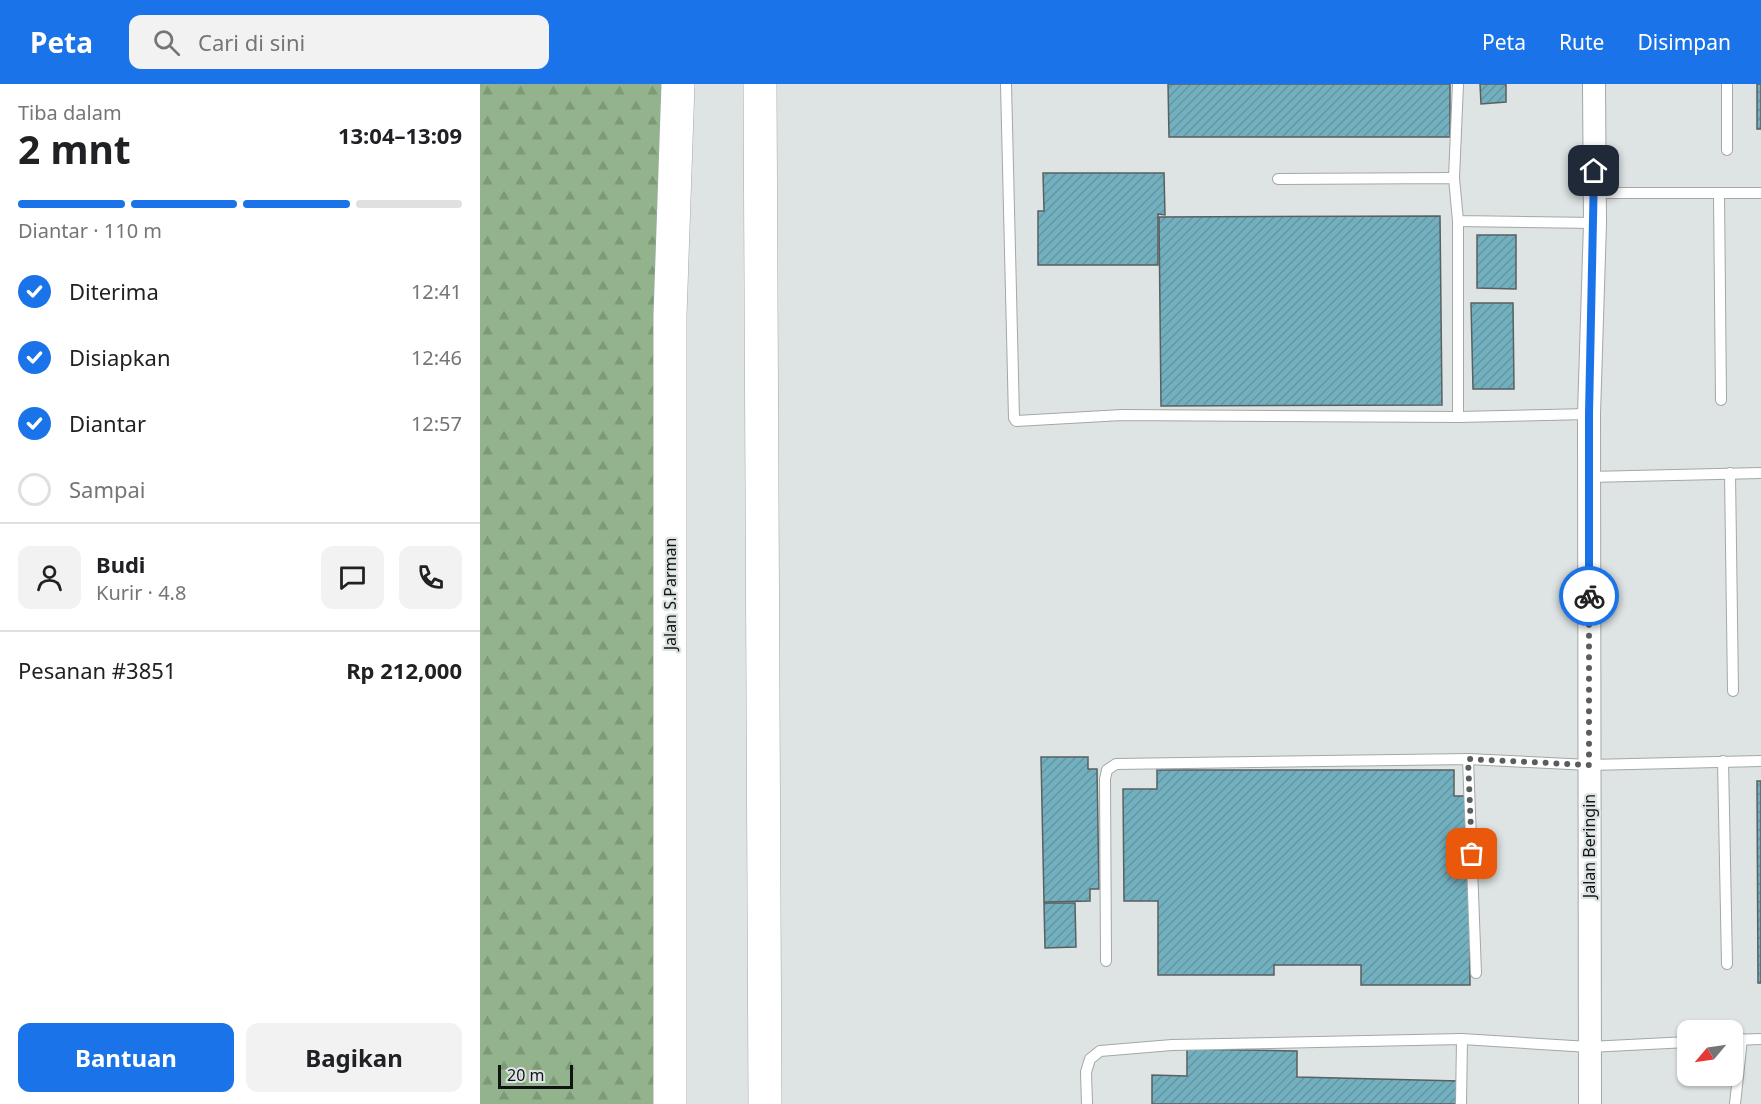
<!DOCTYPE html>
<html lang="id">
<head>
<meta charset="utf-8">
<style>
  body { margin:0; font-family:"Noto Sans",sans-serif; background:#f2f2f2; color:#202124; height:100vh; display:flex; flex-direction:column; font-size:22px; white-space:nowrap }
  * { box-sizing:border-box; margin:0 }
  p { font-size:20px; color:#757577 }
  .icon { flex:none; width:33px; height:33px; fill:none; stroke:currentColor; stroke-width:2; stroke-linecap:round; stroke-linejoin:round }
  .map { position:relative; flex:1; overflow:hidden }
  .details { display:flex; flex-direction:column; background:#fff; width:480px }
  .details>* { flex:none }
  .needle { width:39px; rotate:241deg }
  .controls { position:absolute; left:1197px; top:936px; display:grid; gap:12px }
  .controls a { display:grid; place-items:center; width:66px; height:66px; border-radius:12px; background:#fff; box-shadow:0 2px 4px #0004; font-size:30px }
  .scale { position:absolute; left:18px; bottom:15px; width:75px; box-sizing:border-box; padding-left:6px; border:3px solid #121414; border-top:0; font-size:16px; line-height:21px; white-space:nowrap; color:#121414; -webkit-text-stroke:4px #dee4e4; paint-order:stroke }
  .pin { position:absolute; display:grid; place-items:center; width:51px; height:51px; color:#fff; margin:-26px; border-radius:12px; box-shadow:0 3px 9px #0006 }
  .courier { position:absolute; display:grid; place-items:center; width:60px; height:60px; margin:-30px; border:4px solid #1a73e8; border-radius:50%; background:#fff; color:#222; box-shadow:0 2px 8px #0007 }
  .head em { font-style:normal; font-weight:700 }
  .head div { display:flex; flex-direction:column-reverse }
  .head { display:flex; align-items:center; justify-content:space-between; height:102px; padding:0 18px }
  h1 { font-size:39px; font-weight:700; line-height:45px }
  .bar { display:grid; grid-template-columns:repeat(4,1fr); gap:9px 6px; align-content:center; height:72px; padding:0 18px }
  .bar i { height:8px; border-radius:4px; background:#e0e0e0 }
  .bar .current { background:#1a73e8 }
  .bar p { grid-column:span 4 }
  .line { display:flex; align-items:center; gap:15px; padding:0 18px; border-top:2px solid #e0e0e0 }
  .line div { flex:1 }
  .round { display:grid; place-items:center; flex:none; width:63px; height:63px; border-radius:12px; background:#f2f2f2 }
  ol { padding:0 18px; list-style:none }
  li { display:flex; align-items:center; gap:18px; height:66px }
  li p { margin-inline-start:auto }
  li .icon { padding:6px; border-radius:50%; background:#1a73e8; color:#fff; stroke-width:4 }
  li:last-child { color:#757577 }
  li i { width:33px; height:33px; border:3px solid #e0e0e0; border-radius:50% }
  .cta { display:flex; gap:12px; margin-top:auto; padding:12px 18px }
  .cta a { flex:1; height:69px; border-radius:12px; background:#1a73e8; color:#fff; font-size:24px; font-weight:700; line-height:69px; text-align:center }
  .cta a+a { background:#f2f2f2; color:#202124 }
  header { display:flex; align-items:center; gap:36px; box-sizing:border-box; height:84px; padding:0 30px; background:#1a73e8; color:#fff }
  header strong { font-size:28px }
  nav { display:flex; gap:33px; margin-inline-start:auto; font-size:21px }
  .search { width:420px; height:54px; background:#f2f2f2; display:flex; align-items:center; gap:15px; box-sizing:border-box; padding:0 21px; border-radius:12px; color:#757577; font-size:22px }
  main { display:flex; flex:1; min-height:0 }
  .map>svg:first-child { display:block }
  .forest { fill:url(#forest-firs) }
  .building { fill:url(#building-hatch); stroke:#5a5f60; stroke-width:1.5 }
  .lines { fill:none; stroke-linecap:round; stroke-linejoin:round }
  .lane-casing { stroke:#a2a8a7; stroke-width:12 }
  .street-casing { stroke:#a2a8a7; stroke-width:24 }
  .primary-casing { stroke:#a2a8a7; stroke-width:34 }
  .lane { stroke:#fff; stroke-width:10 }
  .street { stroke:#fff; stroke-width:22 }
  .primary { stroke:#fff; stroke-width:33 }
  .done { stroke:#595d5d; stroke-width:6; stroke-dasharray:0 10.8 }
  .route { stroke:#1a73e8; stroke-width:8 }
  .labels { text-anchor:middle; stroke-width:4.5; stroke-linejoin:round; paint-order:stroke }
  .street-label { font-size:16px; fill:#121414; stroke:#dee4e4 }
</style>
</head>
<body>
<header>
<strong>Peta</strong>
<div class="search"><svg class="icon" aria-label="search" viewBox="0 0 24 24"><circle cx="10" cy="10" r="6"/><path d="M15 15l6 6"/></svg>Cari di sini</div>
<nav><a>Peta</a><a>Rute</a><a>Disimpan</a></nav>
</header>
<main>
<section class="details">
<div class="head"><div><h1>2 mnt</h1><p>Tiba dalam</p></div><em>13:04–13:09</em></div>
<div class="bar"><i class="current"></i><i class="current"></i><i class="current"></i><i></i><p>Diantar · 110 m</p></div>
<ol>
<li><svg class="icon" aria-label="check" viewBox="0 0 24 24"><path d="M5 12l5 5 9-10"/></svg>Diterima<p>12:41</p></li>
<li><svg class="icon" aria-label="check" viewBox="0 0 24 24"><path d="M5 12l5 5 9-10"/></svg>Disiapkan<p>12:46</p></li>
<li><svg class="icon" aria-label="check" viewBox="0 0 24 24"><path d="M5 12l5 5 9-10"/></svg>Diantar<p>12:57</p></li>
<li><i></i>Sampai</li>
</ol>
<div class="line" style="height:108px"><a class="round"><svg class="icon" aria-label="person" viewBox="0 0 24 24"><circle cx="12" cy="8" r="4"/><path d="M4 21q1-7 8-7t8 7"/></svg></a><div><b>Budi</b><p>Kurir · 4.8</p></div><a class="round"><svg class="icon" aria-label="chat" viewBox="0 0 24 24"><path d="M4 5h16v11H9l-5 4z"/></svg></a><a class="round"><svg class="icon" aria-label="phone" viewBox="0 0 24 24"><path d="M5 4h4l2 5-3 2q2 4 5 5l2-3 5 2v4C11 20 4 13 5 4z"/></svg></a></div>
<div class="line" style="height:78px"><div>Pesanan #3851</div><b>Rp 212,000</b></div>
<div class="cta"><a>Bantuan</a><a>Bagikan</a></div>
</section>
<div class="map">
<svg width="1281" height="1020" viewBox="0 0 1281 1020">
  <defs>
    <pattern id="forest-firs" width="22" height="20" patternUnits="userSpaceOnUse" patternTransform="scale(1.5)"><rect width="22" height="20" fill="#92b38c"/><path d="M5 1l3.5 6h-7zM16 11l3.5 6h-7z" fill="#7d9978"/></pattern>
    <pattern id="building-hatch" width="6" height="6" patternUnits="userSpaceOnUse" patternTransform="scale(1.5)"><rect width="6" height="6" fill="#73b0bf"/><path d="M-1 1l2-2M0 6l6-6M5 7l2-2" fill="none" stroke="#6296a3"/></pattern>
  </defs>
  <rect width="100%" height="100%" fill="#dee4e4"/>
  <polygon class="forest" points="0,0 198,0 190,1020 0,1020"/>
  <g class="building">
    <polygon points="688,0 970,0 970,53 689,53"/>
    <polygon points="1000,0 1026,0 1026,18 1001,20"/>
    <rect x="1277" y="0" width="4" height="45"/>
    <polygon points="563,89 684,89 685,131 678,130 678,181 558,181 558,127 564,127"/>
    <polygon points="960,132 962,321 681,322 679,133"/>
    <polygon points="997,151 1036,151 1036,205 997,204"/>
    <polygon points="991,219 1033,219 1034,305 993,305"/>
    <polygon points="561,673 608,673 608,685 617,685 619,805 610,805 610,817 564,818"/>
    <polygon points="677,686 974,686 974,712 989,712 990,901 881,901 881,881 794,881 794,891 678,891 678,817 644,817 643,705 677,705"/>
    <polygon points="1277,697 1281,697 1281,899 1278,899"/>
    <polygon points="564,819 595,819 596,863 565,864"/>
    <polygon points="707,965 817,967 817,993 979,997 978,1020 672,1020 672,991 707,992"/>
  </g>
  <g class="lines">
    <defs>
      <g id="lane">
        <polyline points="526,0 534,334 536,337 642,331 978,333 1109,330"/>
        <polyline points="1247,0 1247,66"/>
        <polyline points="974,94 978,0"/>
        <polyline points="798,95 974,94 978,137 1115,139"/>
        <polyline points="1114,109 1281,109"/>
        <polyline points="1239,110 1241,316"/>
        <polyline points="978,333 978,137"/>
        <polyline points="1250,389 1253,607"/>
        <polyline points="1109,393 1281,389"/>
        <polyline points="988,675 996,889"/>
        <polyline points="1243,677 1247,880"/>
        <polyline points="626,877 625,695 627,686 636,680 988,675 1109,681 1281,677"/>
        <polyline points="1252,956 1281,955"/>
        <polyline points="607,1020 606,988 610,975 620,967 692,961 982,955 1109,963 1208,958"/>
        <polyline points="981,1020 982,955"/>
        <polyline points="1255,1020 1262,955"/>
      </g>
      <polyline id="street" points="1110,1020 1109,330 1115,139 1114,0"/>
      <g id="primary">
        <polyline points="280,0 285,1020"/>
        <polyline points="190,1020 190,232 198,0"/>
      </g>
    </defs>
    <use href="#lane" class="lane-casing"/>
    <use href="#street" class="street-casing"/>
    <use href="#primary" class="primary-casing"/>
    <use href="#lane" class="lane"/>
    <use href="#street" class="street"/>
    <use href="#primary" class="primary"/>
  </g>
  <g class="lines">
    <polyline class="done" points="992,770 988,675 1109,681 1109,512"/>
    <polyline class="route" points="1109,512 1109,330 1114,87"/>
  </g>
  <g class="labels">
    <g class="street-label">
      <text transform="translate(190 510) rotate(-90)" y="6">Jalan S.Parman</text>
      <text transform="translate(1109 762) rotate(-90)" y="6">Jalan Beringin</text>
    </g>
  </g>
</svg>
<div class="controls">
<a><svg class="needle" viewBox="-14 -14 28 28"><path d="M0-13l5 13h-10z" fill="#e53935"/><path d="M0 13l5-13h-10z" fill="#757577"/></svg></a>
</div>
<div class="scale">20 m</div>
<div class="pin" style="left:992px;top:770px;background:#ea580c"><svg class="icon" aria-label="bag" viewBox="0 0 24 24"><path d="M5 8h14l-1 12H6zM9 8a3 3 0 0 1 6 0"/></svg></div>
<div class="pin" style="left:1114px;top:87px;background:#1f2937"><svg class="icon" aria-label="home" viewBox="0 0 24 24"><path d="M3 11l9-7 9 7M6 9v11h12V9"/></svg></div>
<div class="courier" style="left:1109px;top:512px"><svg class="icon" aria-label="bike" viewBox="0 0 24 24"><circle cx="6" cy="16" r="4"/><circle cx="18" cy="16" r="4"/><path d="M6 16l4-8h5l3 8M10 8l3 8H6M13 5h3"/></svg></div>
</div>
</main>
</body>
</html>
